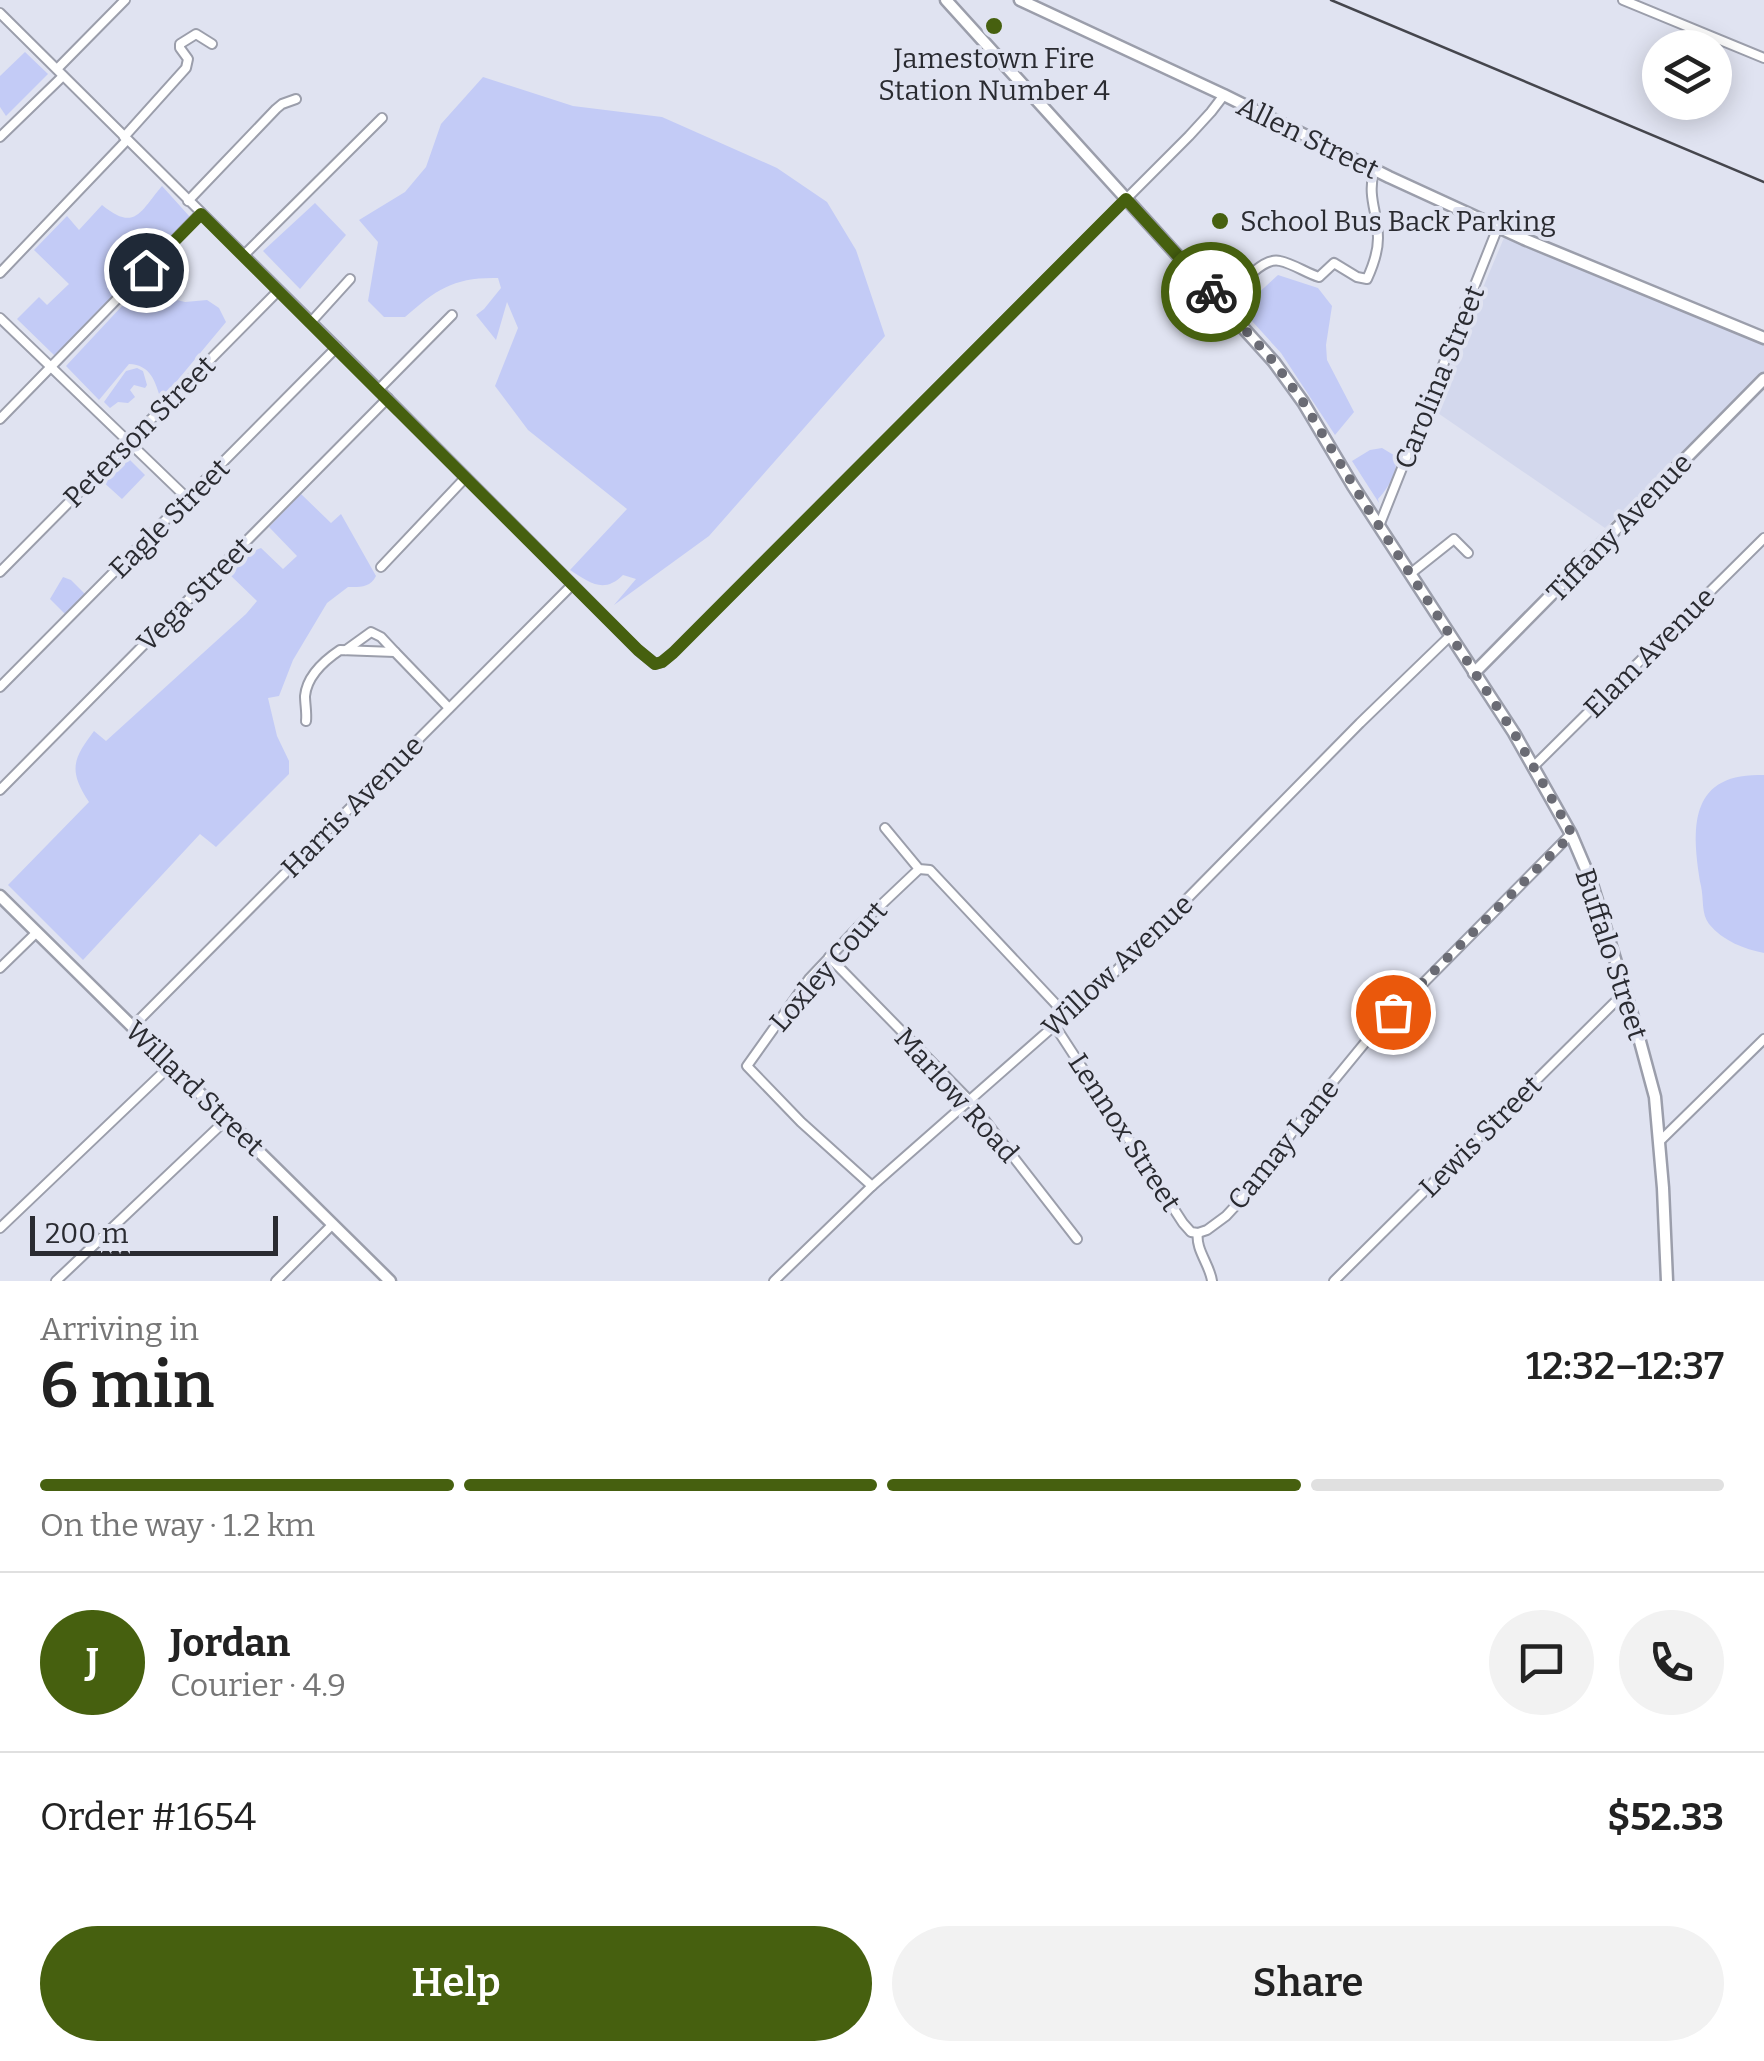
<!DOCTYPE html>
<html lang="en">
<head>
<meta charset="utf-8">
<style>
  body { margin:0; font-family:Bitter,serif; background:#f2f2f2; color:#222; height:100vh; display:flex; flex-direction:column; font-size:38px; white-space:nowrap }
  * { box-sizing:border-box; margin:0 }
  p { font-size:32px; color:#767676 }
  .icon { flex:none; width:55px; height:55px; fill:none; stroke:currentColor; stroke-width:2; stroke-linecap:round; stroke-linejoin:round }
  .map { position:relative; height:1281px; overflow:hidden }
  .details { display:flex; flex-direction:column; background:#fff; flex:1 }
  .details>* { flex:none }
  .fabs { position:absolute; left:1642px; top:30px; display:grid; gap:20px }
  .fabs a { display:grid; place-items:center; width:90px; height:90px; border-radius:50%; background:#fff; box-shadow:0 5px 25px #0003; font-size:50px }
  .scale { position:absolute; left:30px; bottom:25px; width:248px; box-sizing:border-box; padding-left:10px; border:5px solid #2a2b31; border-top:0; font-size:28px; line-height:35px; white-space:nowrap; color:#2a2b31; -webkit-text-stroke:8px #e0e3f1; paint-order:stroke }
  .pin { position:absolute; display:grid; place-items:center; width:85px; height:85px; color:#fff; margin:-42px; border:5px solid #fff; border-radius:50%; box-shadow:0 2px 10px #0007 }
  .courier { position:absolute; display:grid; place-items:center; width:100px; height:100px; margin:-50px; border:8px solid #46600f; border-radius:50%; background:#fff; color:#222; box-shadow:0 2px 12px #0007 }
  .summary em { font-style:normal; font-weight:600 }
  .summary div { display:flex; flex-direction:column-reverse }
  .summary { display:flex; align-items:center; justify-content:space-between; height:170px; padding:0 40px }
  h1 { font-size:65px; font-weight:600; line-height:75px }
  .bar { display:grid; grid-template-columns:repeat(4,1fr); gap:15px 10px; align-content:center; height:120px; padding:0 40px }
  .bar i { height:12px; border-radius:8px; background:#e0e0e0 }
  .bar .active { background:#46600f }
  .bar p { grid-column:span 4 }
  .line { display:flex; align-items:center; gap:25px; padding:0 40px; border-top:2px solid #e0e0e0 }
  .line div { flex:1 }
  .round { display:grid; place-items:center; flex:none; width:105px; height:105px; border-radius:52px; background:#f2f2f2 }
  .cta { display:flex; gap:20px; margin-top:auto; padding:20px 40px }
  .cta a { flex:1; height:115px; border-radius:60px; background:#46600f; color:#fff; font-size:40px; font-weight:600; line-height:115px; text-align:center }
  .cta a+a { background:#f2f2f2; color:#222 }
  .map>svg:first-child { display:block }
  .built { fill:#d3d8ed }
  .green { fill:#c3cbf6 }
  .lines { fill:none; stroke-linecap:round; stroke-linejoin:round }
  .minor-casing { stroke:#9b9eab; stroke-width:12 }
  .tertiary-casing { stroke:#9b9eab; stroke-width:15 }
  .minor { stroke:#fff; stroke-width:8 }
  .tertiary { stroke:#fff; stroke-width:10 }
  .rail { stroke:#45464d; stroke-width:2.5 }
  .done { stroke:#6a6b74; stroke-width:10; stroke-dasharray:0 18 }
  .route { stroke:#46600f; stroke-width:12 }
  .poi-dot { fill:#46600f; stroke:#e0e3f1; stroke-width:4 }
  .labels { text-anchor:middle; stroke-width:8; stroke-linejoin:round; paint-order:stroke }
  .poi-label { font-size:28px; fill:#2a2b31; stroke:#e0e3f1 }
  .street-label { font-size:28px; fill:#2a2b31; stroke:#e0e3f1 }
</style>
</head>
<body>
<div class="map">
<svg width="1764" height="1281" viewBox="0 0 1764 1281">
  <rect width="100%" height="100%" fill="#e0e3f1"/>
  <polygon class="built" points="1506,233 1764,343 1764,373 1605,528 1432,409"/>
  <g class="green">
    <polygon points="25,52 48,74 6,116 0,107 0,76"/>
    <path d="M 483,77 L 573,106 L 662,117 L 777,168 L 827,202 L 856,250 L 885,336 L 709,536 L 614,605 L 636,579 L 623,575 C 604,594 590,583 570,570 L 627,509 L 528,430 L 495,386 L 518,328 L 507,302 L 496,340 L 476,315 L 484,309 L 501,288 L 498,278 C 454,277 437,289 405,317 L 384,317 L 368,301 L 378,242 L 359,220 L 405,192 L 426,167 L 441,124 Z"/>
    <path d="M 162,186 L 190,217 L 166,242 L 154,233 L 138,250 L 148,261 L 55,356 L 17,319 L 39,297 L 47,305 L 69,284 L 34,250 L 67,216 L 79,230 L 102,205 C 135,232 140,212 162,186 Z"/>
    <polygon points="315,203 346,235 300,289 263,251"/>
    <polygon points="1278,275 1318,288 1332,306 1326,345 1327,360 1354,412 1335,435 1281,353 1241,309"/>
    <path d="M 137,290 L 185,302 L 207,300 L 219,308 L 226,322 L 161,400 C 155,381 151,365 129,364 L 99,400 L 66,366 Z"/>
    <polygon points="137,368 143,371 147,385 145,388 134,385 130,390 135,397 128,403 118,402 110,408 104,402 126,371"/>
    <path d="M 1382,448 L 1397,457 C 1396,474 1390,486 1378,499 L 1379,503 L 1352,461 L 1370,450 Z"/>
    <polygon points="125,455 145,475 122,499 101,480"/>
    <path d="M 301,494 L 331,523 L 341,514 L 376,576 C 370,588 360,587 348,587 L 327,603 L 293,660 L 279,696 L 268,698 L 277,736 L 289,761 L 289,774 L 216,847 L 200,834 L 83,960 L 8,885 L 89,802 C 68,770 73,759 94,731 L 106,741 L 246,614 L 257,601 L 228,573 L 253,546 L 256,550 L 261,548 L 283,569 L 297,556 L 269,527 Z"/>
    <polygon points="63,577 71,580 85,594 65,614 50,599"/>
    <path d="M 1764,775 L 1764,953 C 1744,949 1723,941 1709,924 C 1701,913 1704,900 1701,886 C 1691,829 1688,772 1764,775 Z"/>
  </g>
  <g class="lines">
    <defs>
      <g id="minor">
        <polyline points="1623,0 1764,58"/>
        <polyline points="0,13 337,347 638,650 655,664 662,662 675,651 1189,136 1211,112 1224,95"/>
        <polyline points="57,69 125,0"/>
        <polyline points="0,137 63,76"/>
        <polyline points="124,137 186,68 188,59 180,48 180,44 196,34 212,44"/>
        <polyline points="188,201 276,109 282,104 296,99"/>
        <polyline points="244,255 382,118"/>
        <polyline points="0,273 127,140"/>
        <path d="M 1223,306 C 1236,292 1260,256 1280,261 C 1294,264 1306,273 1319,277 L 1334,263 L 1357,277 L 1367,279 C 1373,266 1378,252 1378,238 C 1378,212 1367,199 1374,170"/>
        <polyline points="0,318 188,499"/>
        <polyline points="311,322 350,279"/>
        <polyline points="379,389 452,315"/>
        <polyline points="0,419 201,213"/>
        <polyline points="1379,526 1498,227"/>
        <polyline points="381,567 466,477"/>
        <polyline points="0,572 279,290"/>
        <polyline points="1410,574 1454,539 1468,553"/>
        <polyline points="346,650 371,632 381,637 395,652"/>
        <polyline points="0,687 337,347"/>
        <path d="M 306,721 C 307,713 305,704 305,696 C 307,676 325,660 340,650 L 395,652 L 449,708"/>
        <polyline points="1534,766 1764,538"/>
        <polyline points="0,790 388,398"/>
        <polyline points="885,828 919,869 930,870 1067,1016"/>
        <polyline points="829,957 969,1100 1077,1239"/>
        <polyline points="0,968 37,932"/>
        <polyline points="1055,1026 1183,1223 1191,1232 1198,1233"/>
        <polyline points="132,1027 572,585"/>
        <polyline points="1660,1141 1764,1039"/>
        <polyline points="872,1186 801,1122 747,1066 809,979 863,922 919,869"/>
        <polyline points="0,1228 171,1065"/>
        <polyline points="1198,1233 1207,1230 1226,1216 1239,1202 1304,1117 1368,1039 1571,834"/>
        <path d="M 1198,1233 C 1195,1249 1210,1265 1212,1281"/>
        <polyline points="56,1281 227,1119"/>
        <polyline points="276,1281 333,1224"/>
        <polyline points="774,1281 872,1186 1113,974 1360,723 1450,636"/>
        <polyline points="1334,1281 1625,992"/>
      </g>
      <g id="tertiary">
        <polyline points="946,0 1274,362 1303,402 1353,486 1514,733 1571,834 1591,881 1638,1034 1655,1097 1663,1188 1667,1281"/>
        <polyline points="1020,0 1224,95 1389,177 1524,239 1764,338"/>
        <polyline points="1474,673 1764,379"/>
        <polyline points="0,896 390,1281"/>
      </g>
    </defs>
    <use href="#minor" class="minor-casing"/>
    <use href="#tertiary" class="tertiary-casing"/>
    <use href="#minor" class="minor"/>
    <use href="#tertiary" class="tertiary"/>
    <polyline class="rail" points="1331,0 1764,182"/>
  </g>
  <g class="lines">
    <polyline class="done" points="1211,292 1274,362 1303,402 1366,506 1514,733 1572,834 1393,1012"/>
    <polyline class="route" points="146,270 201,214 638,650 655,664 662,662 673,653 1126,199 1211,292"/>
  </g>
  <g class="poi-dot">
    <circle cx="994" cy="26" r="10"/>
    <circle cx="1220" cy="221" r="10"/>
  </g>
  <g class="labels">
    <g class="poi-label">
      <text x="994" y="68">Jamestown Fire<tspan x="994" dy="32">Station Number 4</tspan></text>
      <text x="1240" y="231" text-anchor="start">School Bus Back Parking</text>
    </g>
    <g class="street-label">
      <text transform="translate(1308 137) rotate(26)" y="10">Allen Street</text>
      <text transform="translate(1439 377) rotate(-68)" y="10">Carolina Street</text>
      <text transform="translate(139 431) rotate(-45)" y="10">Peterson Street</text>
      <text transform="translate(169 518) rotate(-45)" y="10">Eagle Street</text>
      <text transform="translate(1619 527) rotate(-46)" y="10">Tiffany Avenue</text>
      <text transform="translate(194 594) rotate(-45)" y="10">Vega Street</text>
      <text transform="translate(1649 652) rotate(-45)" y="10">Elam Avenue</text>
      <text transform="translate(352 806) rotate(-45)" y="10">Harris Avenue</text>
      <text transform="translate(1612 954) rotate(72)" y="10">Buffalo Street</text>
      <text transform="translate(1117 965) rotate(-43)" y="10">Willow Avenue</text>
      <text transform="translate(828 966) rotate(-49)" y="10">Loxley Court</text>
      <text transform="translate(195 1088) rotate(44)" y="10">Willard Street</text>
      <text transform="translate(957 1095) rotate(48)" y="10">Marlow Road</text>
      <text transform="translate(1125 1132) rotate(57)" y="10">Lennox Street</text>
      <text transform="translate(1480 1136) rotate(-45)" y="10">Lewis Street</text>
      <text transform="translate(1283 1144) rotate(-51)" y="10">Camay Lane</text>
    </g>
  </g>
</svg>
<div class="fabs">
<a><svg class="icon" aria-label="layers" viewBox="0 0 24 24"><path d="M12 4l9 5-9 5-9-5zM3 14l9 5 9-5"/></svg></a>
</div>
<div class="scale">200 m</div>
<div class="pin" style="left:1393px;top:1012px;background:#ea580c"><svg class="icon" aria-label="bag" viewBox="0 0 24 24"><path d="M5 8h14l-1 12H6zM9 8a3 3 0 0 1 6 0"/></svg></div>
<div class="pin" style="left:146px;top:270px;background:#1f2937"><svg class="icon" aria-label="home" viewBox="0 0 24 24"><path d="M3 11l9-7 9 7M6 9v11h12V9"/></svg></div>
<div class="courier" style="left:1211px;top:292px"><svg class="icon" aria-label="bike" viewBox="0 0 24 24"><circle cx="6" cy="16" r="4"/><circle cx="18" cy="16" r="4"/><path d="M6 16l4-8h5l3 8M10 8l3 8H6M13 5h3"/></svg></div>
</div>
<section class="details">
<div class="summary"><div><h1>6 min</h1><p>Arriving in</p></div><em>12:32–12:37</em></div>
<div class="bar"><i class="active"></i><i class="active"></i><i class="active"></i><i></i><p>On the way · 1.2 km</p></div>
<div class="line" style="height:180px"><b class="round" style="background:#46600f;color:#fff">J</b><div><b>Jordan</b><p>Courier · 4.9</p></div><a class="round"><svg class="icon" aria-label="chat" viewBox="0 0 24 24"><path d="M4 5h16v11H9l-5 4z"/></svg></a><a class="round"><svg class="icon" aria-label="phone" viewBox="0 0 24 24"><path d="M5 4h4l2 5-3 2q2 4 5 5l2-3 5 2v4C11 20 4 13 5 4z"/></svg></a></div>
<div class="line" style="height:130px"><div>Order #1654</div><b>$52.33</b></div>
<div class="cta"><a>Help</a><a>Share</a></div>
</section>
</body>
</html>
